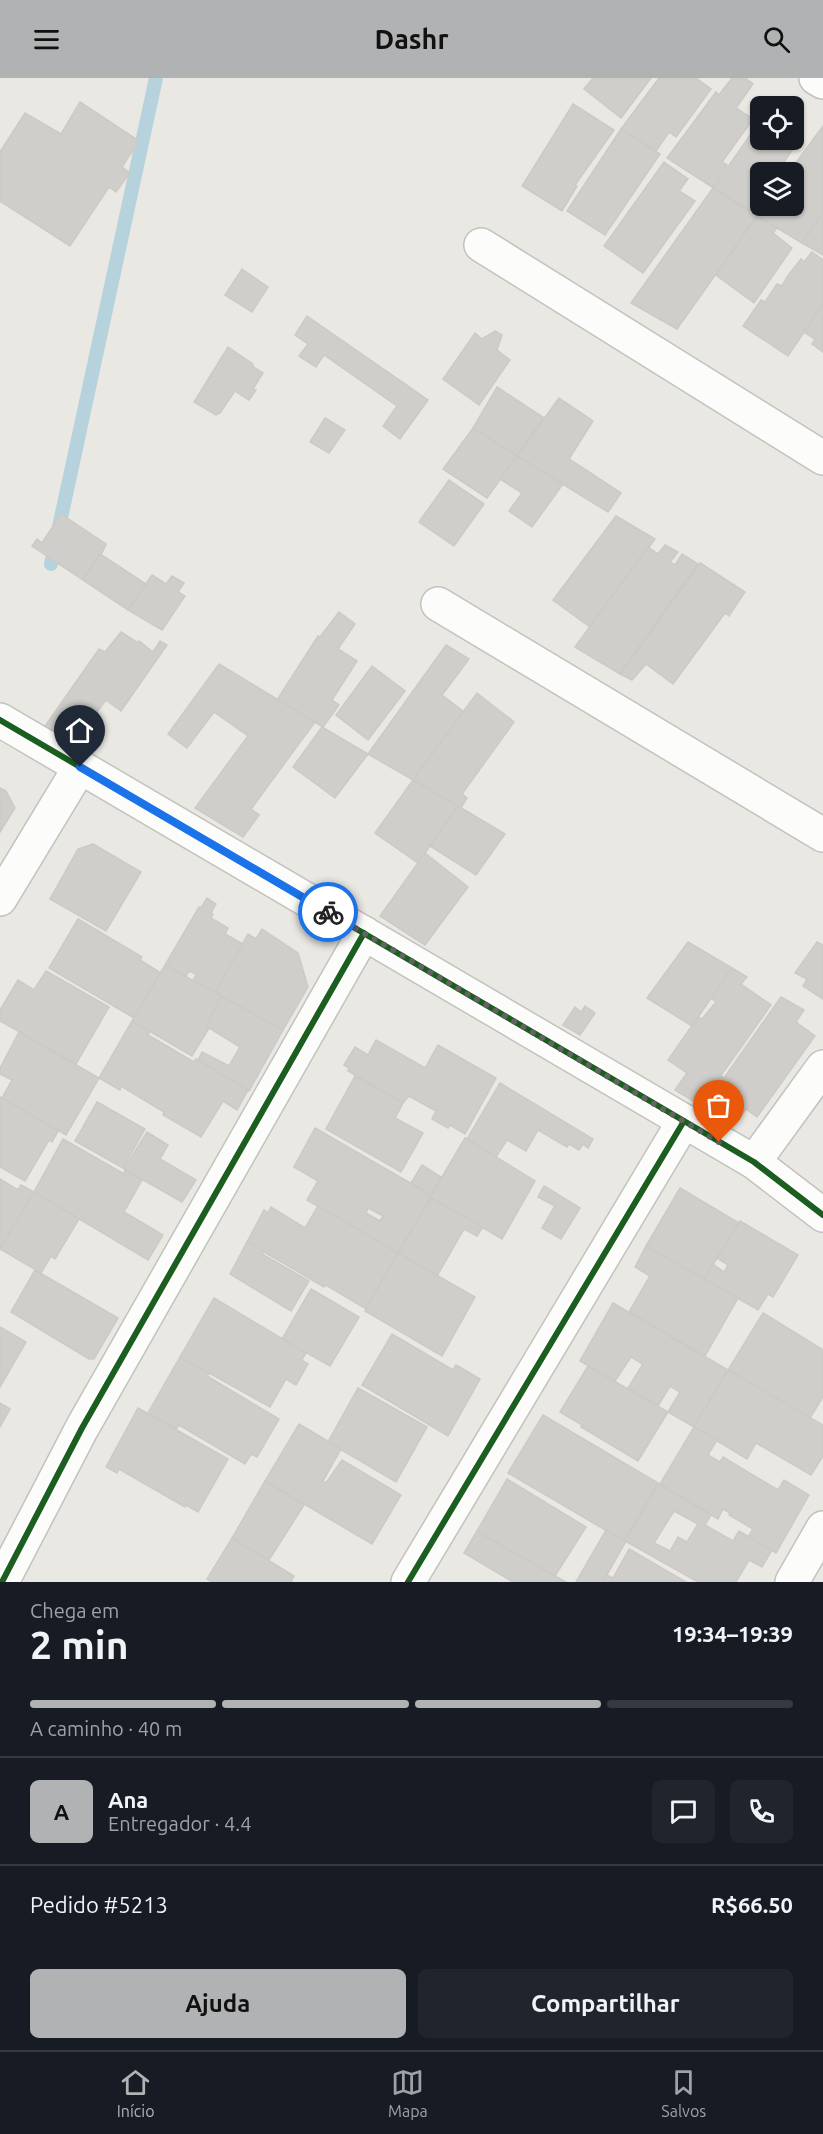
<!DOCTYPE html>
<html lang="pt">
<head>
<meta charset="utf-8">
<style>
  body { margin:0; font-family:Ubuntu,sans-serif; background:#20242c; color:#f1f3f6; height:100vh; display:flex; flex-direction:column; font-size:22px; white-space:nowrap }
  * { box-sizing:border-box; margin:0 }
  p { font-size:20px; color:#9ea1a6 }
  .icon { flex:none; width:33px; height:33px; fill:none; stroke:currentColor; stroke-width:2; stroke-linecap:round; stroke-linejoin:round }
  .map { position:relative; height:1504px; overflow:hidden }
  .side { display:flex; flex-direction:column; background:#171b24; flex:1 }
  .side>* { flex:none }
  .buttons { position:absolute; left:750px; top:18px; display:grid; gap:12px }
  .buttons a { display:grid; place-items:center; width:54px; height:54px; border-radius:9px; background:#171b24; box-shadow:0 2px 4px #0004; font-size:30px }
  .pin { position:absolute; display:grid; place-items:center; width:51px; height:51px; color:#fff; margin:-62px -26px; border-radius:50% 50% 50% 0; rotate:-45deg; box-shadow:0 0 6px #0007 }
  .pin .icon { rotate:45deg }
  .courier { position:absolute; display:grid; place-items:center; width:60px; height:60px; margin:-30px; border:4px solid #1a73e8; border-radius:50%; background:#fff; color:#222; box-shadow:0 2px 8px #0007 }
  .headline em { font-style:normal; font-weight:700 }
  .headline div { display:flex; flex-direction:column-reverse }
  .headline { display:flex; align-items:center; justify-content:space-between; height:102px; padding:0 30px }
  h1 { font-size:39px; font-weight:700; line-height:45px }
  .bar { display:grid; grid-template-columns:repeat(4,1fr); gap:9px 6px; align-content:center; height:72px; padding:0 30px }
  .bar i { height:8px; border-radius:4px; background:#363941 }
  .bar .active { background:#b1b2b3 }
  .bar p { grid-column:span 4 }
  .line { display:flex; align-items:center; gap:15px; padding:0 30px; border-top:2px solid #363941 }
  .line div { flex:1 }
  .round { display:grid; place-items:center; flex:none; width:63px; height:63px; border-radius:9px; background:#20242c }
  .primary-button { display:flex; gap:12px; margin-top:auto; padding:12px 30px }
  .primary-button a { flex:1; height:69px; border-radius:9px; background:#b1b2b3; color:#111; font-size:24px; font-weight:700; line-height:69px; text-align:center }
  .primary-button a+a { background:#20242c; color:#f1f3f6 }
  header { display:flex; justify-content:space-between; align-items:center; height:78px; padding:0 30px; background:#b1b2b3; color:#111; font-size:27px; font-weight:700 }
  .tab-bar { display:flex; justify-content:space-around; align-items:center; height:84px; border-top:2px solid #363941; background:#171b24; font-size:16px; color:#9ea1a6 }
  .tab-bar a { display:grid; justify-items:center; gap:3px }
  .tab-bar .active { color:#b1b2b3 }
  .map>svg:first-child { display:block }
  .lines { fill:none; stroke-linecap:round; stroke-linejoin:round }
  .stream { stroke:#b6d2dd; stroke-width:14 }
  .building { fill:#d0ceca; stroke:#cdcac5; stroke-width:1.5; fill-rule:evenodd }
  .minor-casing { stroke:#c2c2bf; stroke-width:36 }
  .minor { stroke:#fcfcfb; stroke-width:33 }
  .cycleway-casing { stroke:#fff; stroke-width:10 }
  .cycleway { stroke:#1b5e20; stroke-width:6 }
  .done { stroke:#636361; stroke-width:6; stroke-dasharray:0 10.8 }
  .route { stroke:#1a73e8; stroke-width:8 }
</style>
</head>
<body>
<header><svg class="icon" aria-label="menu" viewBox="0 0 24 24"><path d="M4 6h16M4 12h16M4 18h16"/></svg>Dashr<svg class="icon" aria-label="search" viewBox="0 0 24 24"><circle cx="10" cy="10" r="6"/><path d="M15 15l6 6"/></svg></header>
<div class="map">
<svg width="823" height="1504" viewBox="0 0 823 1504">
  <rect width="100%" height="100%" fill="#eae8e3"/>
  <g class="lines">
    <polyline class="stream" points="51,486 156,0"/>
  </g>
  <g class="building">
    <polygon points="593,0 651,0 621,40 584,11"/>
    <polygon points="659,0 696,0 711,11 676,59 669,54 656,73 621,51"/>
    <polygon points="732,0 745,0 753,6 736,30 753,41 722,84 727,87 712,109 667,80 716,14 719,17"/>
    <polygon points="80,24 139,63 122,89 130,95 116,114 109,109 70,168 0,123 0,74 25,35 61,56"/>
    <polygon points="573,26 614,52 575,107 577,108 562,133 522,108"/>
    <polygon points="758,46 760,48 760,62 780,62 793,71 777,94 760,94 760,118 750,133 713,110"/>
    <polygon points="823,48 823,135 802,165 757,138 765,128 794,128 794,94 789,94"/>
    <polygon points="621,51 660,76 605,157 567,133"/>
    <polygon points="664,84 688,101 679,113 695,123 643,195 604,168"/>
    <polygon points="713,110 757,138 677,251 631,225"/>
    <polygon points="823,135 823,177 802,165"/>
    <polygon points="757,138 777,150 773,155 792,170 754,225 716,197"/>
    <polygon points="812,174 823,182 823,226 788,278 743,248 761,222 765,224 777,206 782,208 787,199 801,181 804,184"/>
    <polygon points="242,191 268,209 252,234 225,217"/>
    <polygon points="823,226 823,274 812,266 815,261 804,254"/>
    <polygon points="307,238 428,322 400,361 383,348 397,328 324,277 316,289 299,278 308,266 295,257"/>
    <polygon points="495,253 502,257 497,272 510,282 479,327 443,301 475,255 482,261"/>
    <polygon points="228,269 253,286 252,288 263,295 253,311 256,312 249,322 235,313 220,335 216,337 194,324"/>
    <polygon points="497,309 544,340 517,378 473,350"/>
    <polygon points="559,320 593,343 569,381 621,415 608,434 517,378"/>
    <polygon points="325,340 345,352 329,375 310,364"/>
    <polygon points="473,350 517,378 487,420 443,391"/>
    <polygon points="517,378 563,406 532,449 509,433 522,415 500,401"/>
    <polygon points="449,402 484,426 454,468 419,444"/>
    <polygon points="61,436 106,466 101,477 100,476 83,502 32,468 37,461 42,465"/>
    <polygon points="616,438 655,461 590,549 553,522"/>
    <polygon points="665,467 678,474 670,484 675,487 682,476 698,486 620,596 575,569 648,469 658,476"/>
    <polygon points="100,476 146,506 128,532 83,502"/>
    <polygon points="700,485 745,514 729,538 725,535 673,606 646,586 632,602 620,596"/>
    <polygon points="152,497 166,506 172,498 184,505 178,514 185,518 162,552 128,532"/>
    <polygon points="339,534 355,546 338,571 357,583 332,622 339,627 323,649 277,622 318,558 320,559"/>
    <polygon points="121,554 138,565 139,563 153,574 160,563 167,567 121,633 106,622 71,667 43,651 99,571 105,574"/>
    <polygon points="446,567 469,581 442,617 464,634 413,702 368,676"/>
    <polygon points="219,586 315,644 251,731 259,737 243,759 195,730 248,658 214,634 187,670 168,656"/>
    <polygon points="372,588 405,613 368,662 336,637"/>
    <polygon points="477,615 514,644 462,716 467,720 461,730 413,702"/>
    <polygon points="322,649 368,676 335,720 293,689"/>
    <polygon points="413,702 458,728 418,785 375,755"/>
    <polygon points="0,710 6,713 15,730 0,754"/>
    <polygon points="458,728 505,756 476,797 430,768"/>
    <polygon points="93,766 141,794 106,853 50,821 78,771"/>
    <polygon points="425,775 468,809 425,867 380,838"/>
    <polygon points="207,820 216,826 211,835 213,836 211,840 228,850 225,856 243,866 215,915 193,903 196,896 189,893 186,898 165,887 199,829 201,830"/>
    <polygon points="78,841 142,879 140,882 161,895 134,940 49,890"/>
    <polygon points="262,851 298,875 308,909 283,952 215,915 248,856 256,861"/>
    <polygon points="688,864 732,890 692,948 647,920"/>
    <polygon points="817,864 823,867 823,921 803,908 807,901 795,895"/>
    <polygon points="165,887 221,918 206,948 209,950 192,978 132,943"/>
    <polygon points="732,890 747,899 741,906 771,927 700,1027 675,1012 687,995 668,982 698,939 702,941 716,924 711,920"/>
    <polygon points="46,893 109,929 76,986 0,943 0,932 18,902 34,912"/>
    <polygon points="221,918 283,952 249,1013 198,982 202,974 229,988 240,969 206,948"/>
    <polygon points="781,919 804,932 796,944 815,958 757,1039 746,1031 734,1047 700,1027 721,998 724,1000"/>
    <polygon points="585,928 595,935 580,957 563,947 575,929 581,934"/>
    <polygon points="132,943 150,953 148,957 194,984 196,981 248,1012 237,1032 223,1023 201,1059 163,1037 164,1034 121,1008 120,1012 99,1000"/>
    <polygon points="19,954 99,1000 66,1057 2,1020 12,1002 0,996 0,990"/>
    <polygon points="376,962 425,990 438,967 496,1000 465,1056 450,1047 448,1050 432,1041 436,1033 409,1018 403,1025 348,993 349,990 344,987 355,969 368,977"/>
    <polygon points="355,998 403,1025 395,1040 423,1055 401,1094 326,1051"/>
    <polygon points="500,1005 593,1061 588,1070 583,1066 579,1072 569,1066 567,1069 538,1052 526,1073 507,1062 496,1079 467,1061"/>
    <polygon points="0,1019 58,1053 52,1064 49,1062 25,1103 0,1089"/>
    <polygon points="97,1024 145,1051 123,1090 75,1063"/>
    <path d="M 315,1050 L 431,1117 L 431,1120 L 398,1175 L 307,1122 L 318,1103 L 294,1089 ZM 368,1130 L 383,1138 L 380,1143 L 366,1135 Z"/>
    <polygon points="147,1054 168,1067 160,1081 196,1102 182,1124 124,1091"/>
    <polygon points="465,1060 535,1103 502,1161 430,1119"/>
    <polygon points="63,1061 124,1096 125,1092 142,1102 124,1134 163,1157 148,1182 34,1114"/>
    <polygon points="422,1087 441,1099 431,1117 411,1105"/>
    <polygon points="0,1101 18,1112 21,1107 34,1114 0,1171"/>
    <polygon points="544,1108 580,1130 561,1161 542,1150 555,1128 538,1119"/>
    <polygon points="680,1110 739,1145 704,1201 646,1168"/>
    <polygon points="34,1114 79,1141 55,1181 51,1178 41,1195 0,1171"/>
    <polygon points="431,1120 483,1149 477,1158 464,1151 437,1198 398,1175"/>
    <polygon points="318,1128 398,1175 366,1231 326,1207 324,1209 247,1164 264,1132 268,1135 271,1129 305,1150"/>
    <polygon points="740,1143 798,1177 773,1219 768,1216 758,1232 704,1201 713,1186 724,1194 728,1187 717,1180"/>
    <polygon points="247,1164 264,1173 262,1176 309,1203 291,1233 230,1196"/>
    <polygon points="646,1168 738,1220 705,1278 629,1234 650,1198 635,1189"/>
    <polygon points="398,1175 475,1219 442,1278 365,1233"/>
    <polygon points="35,1192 118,1240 94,1281 89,1281 11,1234"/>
    <polygon points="311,1211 359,1239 330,1288 282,1261"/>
    <polygon points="214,1220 306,1275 302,1282 308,1286 296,1307 286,1301 270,1329 180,1279"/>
    <polygon points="613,1225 728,1292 694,1349 668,1334 680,1314 670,1308 658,1328 628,1310 643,1286 631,1279 615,1303 580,1283"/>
    <polygon points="763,1235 823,1272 823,1319 810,1340 728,1292"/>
    <polygon points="0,1249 26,1264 0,1309"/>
    <polygon points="392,1256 453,1292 456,1287 458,1288 480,1301 448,1358 362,1307"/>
    <polygon points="180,1279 209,1295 207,1298 279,1341 257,1379 251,1376 245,1386 179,1347 176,1351 148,1335"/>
    <polygon points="588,1288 668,1334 638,1383 581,1349 582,1347 560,1334"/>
    <polygon points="728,1292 823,1347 823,1378 811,1397 756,1365 747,1381 694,1349"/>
    <polygon points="358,1310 427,1349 396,1404 328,1364"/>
    <polygon points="0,1325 10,1331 0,1349"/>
    <polygon points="138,1330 228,1381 198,1434 186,1427 185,1429 119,1391 117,1395 106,1389"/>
    <polygon points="543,1337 658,1405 624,1463 508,1395"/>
    <polygon points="299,1346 341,1371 323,1403 326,1405 342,1382 401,1417 372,1466 265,1403"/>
    <polygon points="694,1349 717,1362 708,1377 720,1384 723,1379 778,1412 784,1402 809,1417 776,1475 748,1459 753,1451 729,1437 730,1435 723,1431 718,1441 660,1406"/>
    <polygon points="507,1401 586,1449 555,1498 477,1453"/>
    <polygon points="265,1403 304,1427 269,1482 232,1460"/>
    <path d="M 659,1406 L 711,1437 L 705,1447 L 733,1463 L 739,1453 L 772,1472 L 762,1489 L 749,1482 L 736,1504 L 698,1504 L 625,1463 ZM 674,1433 L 698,1446 L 687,1464 L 678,1459 L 670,1473 L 654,1465 Z"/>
    <polygon points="606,1452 626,1463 607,1497 603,1504 576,1504"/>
    <polygon points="477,1453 499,1466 566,1504 513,1504 464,1475"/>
    <polygon points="232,1460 294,1498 291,1504 212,1504 207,1501"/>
    <polygon points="629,1471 686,1504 603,1504 607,1497 613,1500"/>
  </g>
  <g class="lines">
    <defs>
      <g id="minor">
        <polyline points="816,0 823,4"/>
        <polyline points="481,167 823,380"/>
        <polyline points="438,526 823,757"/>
        <polyline points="0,642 754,1084 823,1137"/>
        <polyline points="0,821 80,689"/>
        <polyline points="754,1084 823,989"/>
        <polyline points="2,1504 82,1350 364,855"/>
        <polyline points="408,1504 684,1043"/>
        <polyline points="792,1504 823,1450"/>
      </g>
    </defs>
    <use href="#minor" class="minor-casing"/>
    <use href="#minor" class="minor"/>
    <defs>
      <g id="cycleway">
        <polyline points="0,642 754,1084 823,1137"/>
        <polyline points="2,1504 82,1350 364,855"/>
        <polyline points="408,1504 684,1043"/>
      </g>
    </defs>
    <use href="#cycleway" class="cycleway-casing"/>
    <use href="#cycleway" class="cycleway"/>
  </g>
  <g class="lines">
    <polyline class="done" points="328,834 719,1064"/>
    <polyline class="route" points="80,689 328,834"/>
  </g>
</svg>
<div class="buttons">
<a><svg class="icon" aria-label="locate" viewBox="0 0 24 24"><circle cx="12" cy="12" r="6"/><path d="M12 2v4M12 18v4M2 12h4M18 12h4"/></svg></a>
<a><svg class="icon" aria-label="layers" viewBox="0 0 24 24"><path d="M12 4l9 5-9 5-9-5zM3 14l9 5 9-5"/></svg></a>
</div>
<div class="pin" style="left:719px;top:1064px;background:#ea580c"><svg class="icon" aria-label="bag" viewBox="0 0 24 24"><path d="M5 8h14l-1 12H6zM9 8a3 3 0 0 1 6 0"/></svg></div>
<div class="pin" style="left:80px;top:689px;background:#1f2937"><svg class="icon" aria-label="home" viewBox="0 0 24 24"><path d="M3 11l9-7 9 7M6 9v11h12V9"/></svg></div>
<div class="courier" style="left:328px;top:834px"><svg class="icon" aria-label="bike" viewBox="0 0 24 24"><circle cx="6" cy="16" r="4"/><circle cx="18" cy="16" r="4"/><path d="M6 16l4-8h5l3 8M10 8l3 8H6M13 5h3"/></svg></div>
</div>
<section class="side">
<div class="headline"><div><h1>2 min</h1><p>Chega em</p></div><em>19:34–19:39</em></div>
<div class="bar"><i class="active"></i><i class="active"></i><i class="active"></i><i></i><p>A caminho · 40 m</p></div>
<div class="line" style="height:108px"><b class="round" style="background:#b1b2b3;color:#111">A</b><div><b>Ana</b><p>Entregador · 4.4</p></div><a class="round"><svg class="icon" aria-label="chat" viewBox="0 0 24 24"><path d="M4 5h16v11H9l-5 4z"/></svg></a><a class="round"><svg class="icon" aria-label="phone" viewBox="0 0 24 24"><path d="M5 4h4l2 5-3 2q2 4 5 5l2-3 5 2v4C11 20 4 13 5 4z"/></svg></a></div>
<div class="line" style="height:78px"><div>Pedido #5213</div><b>R$66.50</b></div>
<div class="primary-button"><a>Ajuda</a><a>Compartilhar</a></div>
</section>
<nav class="tab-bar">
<a class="active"><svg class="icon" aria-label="home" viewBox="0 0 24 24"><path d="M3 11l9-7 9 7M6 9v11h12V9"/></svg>Início</a>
<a><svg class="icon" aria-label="map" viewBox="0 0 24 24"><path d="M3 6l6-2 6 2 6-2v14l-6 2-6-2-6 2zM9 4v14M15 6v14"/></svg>Mapa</a>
<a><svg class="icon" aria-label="saved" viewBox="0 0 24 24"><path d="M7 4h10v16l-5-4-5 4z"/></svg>Salvos</a>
</nav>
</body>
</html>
